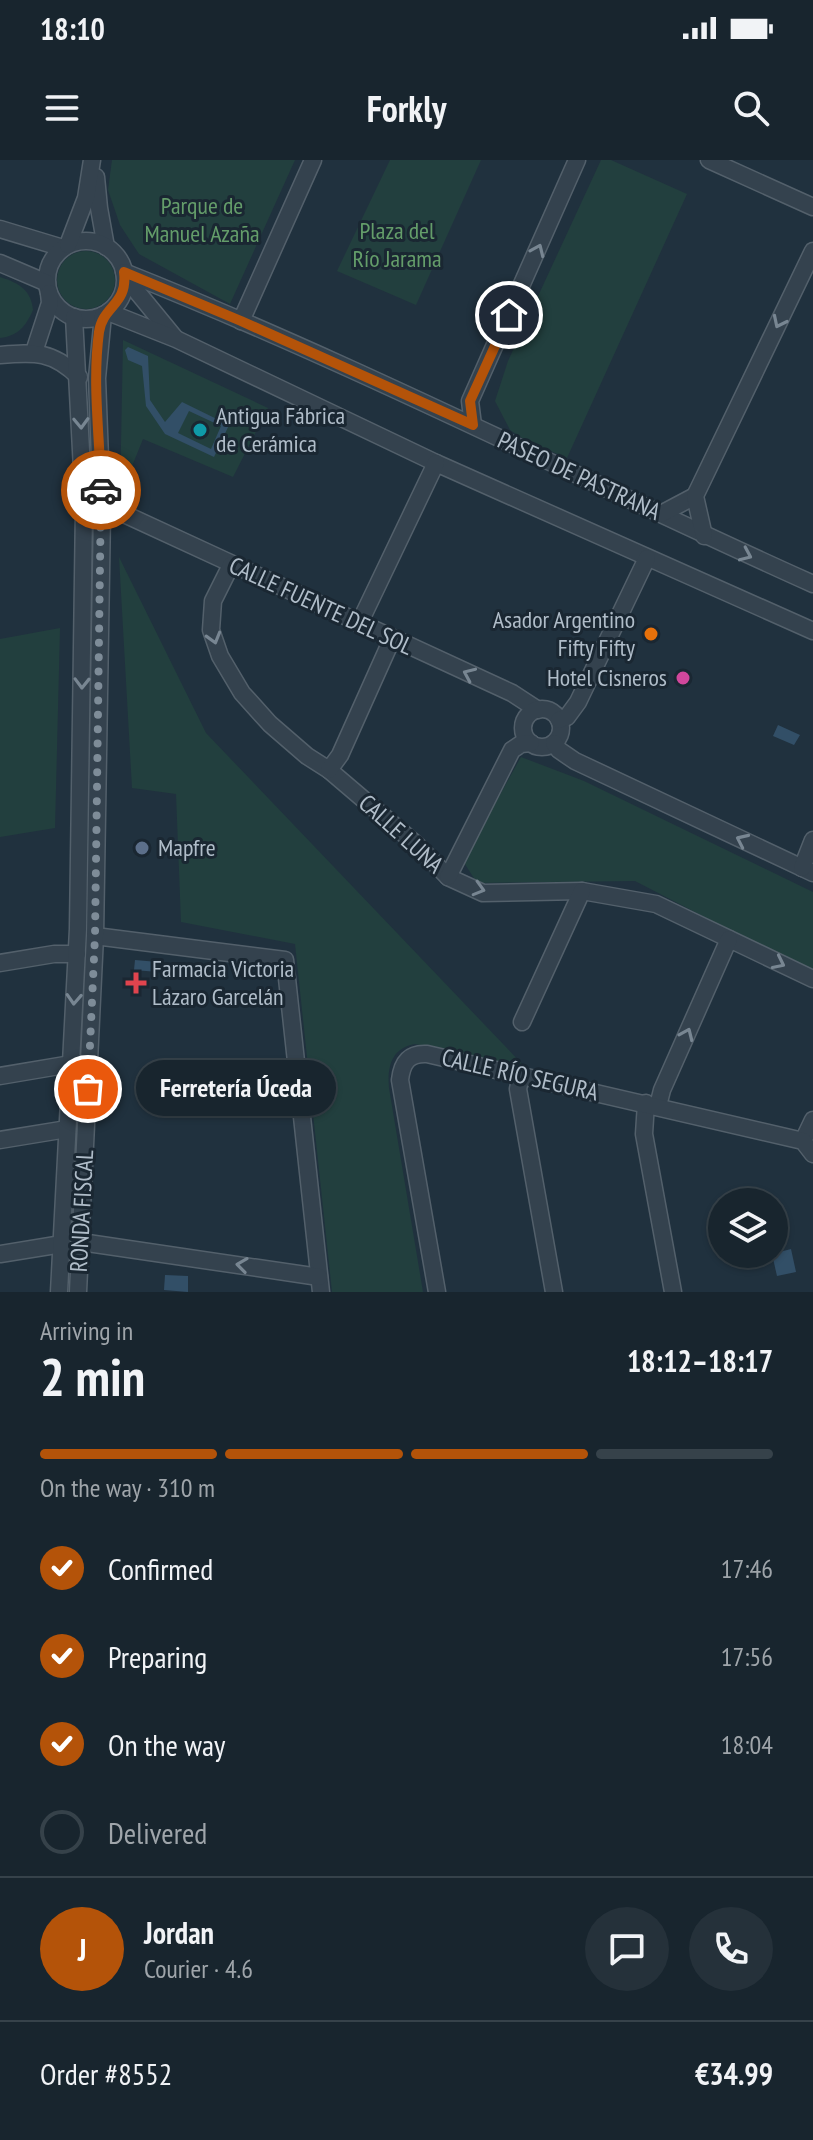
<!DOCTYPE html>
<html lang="en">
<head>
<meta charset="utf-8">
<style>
  body { margin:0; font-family:"PT Sans Narrow",sans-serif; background:#25313a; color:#f1f3f6; height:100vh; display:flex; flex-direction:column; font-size:30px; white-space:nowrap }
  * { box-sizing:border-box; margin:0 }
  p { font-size:26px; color:#9fa5aa }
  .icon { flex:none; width:44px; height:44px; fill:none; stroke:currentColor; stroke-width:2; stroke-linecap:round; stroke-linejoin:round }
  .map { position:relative; height:1132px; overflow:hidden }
  .drawer { display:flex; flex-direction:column; background:#18252e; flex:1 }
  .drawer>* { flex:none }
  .tools { position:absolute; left:708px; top:1028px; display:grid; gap:16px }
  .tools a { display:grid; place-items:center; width:80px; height:80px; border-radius:50%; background:#18252e; box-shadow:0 2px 6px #0004,0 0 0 2px #36424a; font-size:40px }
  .pin { position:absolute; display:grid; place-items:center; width:68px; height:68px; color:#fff; margin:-34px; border:4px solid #fff; border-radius:50%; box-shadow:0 2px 8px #0007 }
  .courier { position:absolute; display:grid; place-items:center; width:80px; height:80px; margin:-40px; border:6px solid #b45309; border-radius:50%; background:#fff; color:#222; box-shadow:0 2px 10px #0007 }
  .bubble { position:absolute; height:56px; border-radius:28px; background:#18252e; box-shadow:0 2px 6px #0004,0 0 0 2px #36424a; font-size:26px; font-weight:600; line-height:56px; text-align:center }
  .head em { font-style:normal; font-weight:600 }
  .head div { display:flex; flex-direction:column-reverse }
  .head { display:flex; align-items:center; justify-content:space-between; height:136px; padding:0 40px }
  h1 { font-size:52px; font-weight:600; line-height:60px }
  .bar { display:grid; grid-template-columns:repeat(4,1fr); gap:12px 8px; align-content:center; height:96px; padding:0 40px }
  .bar i { height:10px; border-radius:6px; background:#36424a }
  .bar .selected { background:#b45309 }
  .bar p { grid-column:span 4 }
  .line { display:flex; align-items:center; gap:20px; padding:0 40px; border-top:2px solid #36424a }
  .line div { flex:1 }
  .round { display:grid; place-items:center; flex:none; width:84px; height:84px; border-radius:42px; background:#25313a }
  ol { padding:0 40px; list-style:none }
  li { display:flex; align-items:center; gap:24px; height:88px }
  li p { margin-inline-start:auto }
  li .icon { padding:8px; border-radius:50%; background:#b45309; color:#fff; stroke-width:4 }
  li:last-child { color:#9fa5aa }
  li i { width:44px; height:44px; border:4px solid #36424a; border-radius:50% }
  .status { display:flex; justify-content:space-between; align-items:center; height:56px; padding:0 40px; background:#18252e; direction:ltr }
  .status svg { height:22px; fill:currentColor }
  header { display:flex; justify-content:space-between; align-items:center; height:104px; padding:0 40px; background:#18252e; font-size:36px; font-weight:600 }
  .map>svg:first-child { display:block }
  .green { fill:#223f3e }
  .water { fill:#324f67; fill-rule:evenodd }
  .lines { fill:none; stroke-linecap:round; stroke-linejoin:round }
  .minor-casing { stroke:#53606b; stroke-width:19 }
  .minor { stroke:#34424e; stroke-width:16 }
  .oneway { stroke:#788692 }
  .done { stroke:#7e8c98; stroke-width:8; stroke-dasharray:0 14.4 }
  .route { stroke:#b45309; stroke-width:10 }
  .culture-dot { fill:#0f9aa8; stroke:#1a2732; stroke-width:3 }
  .food-dot { fill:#e8710a; stroke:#1a2732; stroke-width:3 }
  .hotel-dot { fill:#d1479c; stroke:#1a2732; stroke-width:3 }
  .service-dot { fill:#5c6f8a; stroke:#1a2732; stroke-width:3 }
  .health-dot { fill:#e0444e; stroke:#1a2732; stroke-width:3 }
  .labels { text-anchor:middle; stroke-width:6; stroke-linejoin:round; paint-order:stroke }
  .park-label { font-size:24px; fill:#649d6a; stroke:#1a2732 }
  .poi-label { font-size:24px; fill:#b0bdc9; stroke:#1a2732; text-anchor:start }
  .street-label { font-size:24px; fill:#b0bdc9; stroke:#1a2732 }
</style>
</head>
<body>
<div class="status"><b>18:10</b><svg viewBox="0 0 49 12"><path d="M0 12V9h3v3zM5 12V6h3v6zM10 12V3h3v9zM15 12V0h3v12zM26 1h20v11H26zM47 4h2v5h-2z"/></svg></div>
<header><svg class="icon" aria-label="menu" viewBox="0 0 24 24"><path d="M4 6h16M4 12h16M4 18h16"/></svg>Forkly<svg class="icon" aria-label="search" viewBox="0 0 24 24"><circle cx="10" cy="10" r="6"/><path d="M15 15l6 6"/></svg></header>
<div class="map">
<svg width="813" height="1132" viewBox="0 0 813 1132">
  <rect width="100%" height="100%" fill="#20313e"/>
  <g class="green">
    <polygon points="112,0 295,0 230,144 139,94 120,65 108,30"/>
    <polygon points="390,0 481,0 416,145 337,111"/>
    <polygon points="601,0 611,0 687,34 567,298 525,280 510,270 495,241 508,201"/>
    <circle cx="86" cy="120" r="29"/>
    <path d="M 0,117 C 19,123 31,130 33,150 C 26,166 18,176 0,178 Z"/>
    <polygon points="123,180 268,248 233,317 143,279 120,336"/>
    <path d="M 119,397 L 206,573 L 525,907 L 415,884 C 392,888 387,906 389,928 L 423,1132 L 332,1132 L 295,784 L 181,762 L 176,634 L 132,628 Z"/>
    <polygon points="60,468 55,668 0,677 0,479"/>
    <polygon points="521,597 584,621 813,732 813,813 635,721 477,723 463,701"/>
  </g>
  <g class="water">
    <path d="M 128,187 L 148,196 L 150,240 L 165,262 L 182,242 L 229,265 L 214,297 L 165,274 L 146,246 L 142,206 L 128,200 L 125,190 ZM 189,251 L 221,266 L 211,289 L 178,273 Z"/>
    <polygon points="778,565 800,575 794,585 773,576"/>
    <polygon points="135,800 158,802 158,812 134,810"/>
    <polygon points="791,1089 796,1112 777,1116 772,1094"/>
    <polygon points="165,1115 188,1116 188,1132 164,1130"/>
  </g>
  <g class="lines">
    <defs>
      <g id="minor">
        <polyline points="709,0 813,47"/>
        <polyline points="96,17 99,48 106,87"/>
        <polyline points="0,69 63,88"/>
        <circle cx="86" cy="120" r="39"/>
        <polyline points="68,85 86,38 92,0"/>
        <polyline points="0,103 47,123"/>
        <path d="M 124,112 C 358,205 583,321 813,424"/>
        <polyline points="125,117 175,178"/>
        <polyline points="108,152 176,179 436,303 813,471"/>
        <polyline points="241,161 313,0"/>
        <polyline points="34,192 50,143 49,133"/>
        <path d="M 0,195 C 35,192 53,191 79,217"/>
        <polyline points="473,265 470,241 577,0"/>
        <polyline points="102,352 122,353 512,533 538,550"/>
        <polyline points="661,354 695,336"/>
        <polyline points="704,376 695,336 813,91"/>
        <polyline points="231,405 213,441 211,470 220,496 242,533 270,564 307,596 329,610 417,685 448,717 483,733 582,731 656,744 813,819"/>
        <polyline points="359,464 436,303"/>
        <circle cx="542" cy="568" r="19"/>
        <polyline points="559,560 567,557 578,542 647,398"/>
        <polyline points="554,583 559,590 575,601 813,713"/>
        <polyline points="329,610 340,595 392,479"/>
        <polyline points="802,708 813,680"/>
        <polyline points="448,717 512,590 521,584 531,583"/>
        <polyline points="95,776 285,800 321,1132"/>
        <polyline points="0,803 54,794 77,794"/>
        <polyline points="522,862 582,731"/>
        <polyline points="521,915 518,929 554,1132"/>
        <polyline points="0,916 71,904"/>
        <polyline points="646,943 644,974 673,1132"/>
        <polyline points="658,946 662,930 729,779"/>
        <polyline points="0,980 67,969"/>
        <polyline points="803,981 813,960"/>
        <polyline points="81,1082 319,1117"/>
        <polyline points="0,1094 62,1084"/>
        <polyline points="59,1132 78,769 84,348 74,157"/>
        <polyline points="78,1132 95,776 102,352 97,218 103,155"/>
        <path d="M 437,1132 L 400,920 C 402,902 409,893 427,894 L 803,981 L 813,994"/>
      </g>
    </defs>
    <use href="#minor" class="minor-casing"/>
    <use href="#minor" class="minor"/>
  </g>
  <defs><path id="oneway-chevron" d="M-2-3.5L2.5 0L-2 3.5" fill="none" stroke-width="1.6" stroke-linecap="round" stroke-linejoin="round" transform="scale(2)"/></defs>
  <g class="oneway">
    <use href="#oneway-chevron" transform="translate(538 90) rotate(-66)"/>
    <use href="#oneway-chevron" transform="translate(779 162) rotate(116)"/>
    <use href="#oneway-chevron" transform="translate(81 263) rotate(88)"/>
    <use href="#oneway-chevron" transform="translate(746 395) rotate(24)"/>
    <use href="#oneway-chevron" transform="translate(214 478) rotate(74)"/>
    <use href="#oneway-chevron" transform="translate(469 514) rotate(-156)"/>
    <use href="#oneway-chevron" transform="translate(82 523) rotate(91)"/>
    <use href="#oneway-chevron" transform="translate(742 680) rotate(-155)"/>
    <use href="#oneway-chevron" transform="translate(479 729) rotate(16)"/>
    <use href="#oneway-chevron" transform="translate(779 803) rotate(26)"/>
    <use href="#oneway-chevron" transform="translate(74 839) rotate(93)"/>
    <use href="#oneway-chevron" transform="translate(687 874) rotate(-66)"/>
    <use href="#oneway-chevron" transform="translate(242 1105) rotate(-172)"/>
  </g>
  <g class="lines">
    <polyline class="done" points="88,929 95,776 101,330"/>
    <path class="route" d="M 101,330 C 100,278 92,224 99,172 C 103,145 128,145 124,112 L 241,161 L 473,265 L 470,241 L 509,155"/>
  </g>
  <circle class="culture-dot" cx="200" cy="270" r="8"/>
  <circle class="food-dot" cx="651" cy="474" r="8"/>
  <circle class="hotel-dot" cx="683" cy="518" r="8"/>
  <circle class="service-dot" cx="142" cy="688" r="8"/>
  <path class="health-dot" d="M132 811h8v8h8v8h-8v8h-8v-8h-8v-8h8z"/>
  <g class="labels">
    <g class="park-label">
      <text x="202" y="54">Parque de<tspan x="202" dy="28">Manuel Azaña</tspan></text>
      <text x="397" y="79">Plaza del<tspan x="397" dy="28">Río Jarama</tspan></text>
    </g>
    <g class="poi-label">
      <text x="216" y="264">Antigua Fábrica<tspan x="216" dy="28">de Cerámica</tspan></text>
      <text x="635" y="468" text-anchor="end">Asador Argentino<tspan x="635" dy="28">Fifty Fifty</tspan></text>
      <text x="667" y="526" text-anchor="end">Hotel Cisneros</text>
      <text x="158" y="696">Mapfre</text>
      <text x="152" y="817">Farmacia Victoria<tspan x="152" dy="28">Lázaro Garcelán</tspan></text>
    </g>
    <g class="street-label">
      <text transform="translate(579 316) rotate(25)" y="8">PASEO DE PASTRANA</text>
      <text transform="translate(321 446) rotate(25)" y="8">CALLE FUENTE DEL SOL</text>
      <text transform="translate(401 674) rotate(42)" y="8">CALLE LUNA</text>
      <text transform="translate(520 915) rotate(13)" y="8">CALLE RÍO SEGURA</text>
      <text transform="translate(82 1051) rotate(-87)" y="8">RONDA FISCAL</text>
    </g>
  </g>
</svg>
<div class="tools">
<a><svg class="icon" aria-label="layers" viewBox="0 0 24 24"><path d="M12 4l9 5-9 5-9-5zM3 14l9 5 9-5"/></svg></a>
</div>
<div class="pin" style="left:88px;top:929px;background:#ea580c"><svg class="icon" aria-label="bag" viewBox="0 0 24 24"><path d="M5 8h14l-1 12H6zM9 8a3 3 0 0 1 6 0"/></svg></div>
<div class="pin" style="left:509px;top:155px;background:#1f2937"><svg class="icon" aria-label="home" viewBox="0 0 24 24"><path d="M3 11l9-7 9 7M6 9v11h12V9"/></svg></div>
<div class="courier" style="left:101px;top:330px"><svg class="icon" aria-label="car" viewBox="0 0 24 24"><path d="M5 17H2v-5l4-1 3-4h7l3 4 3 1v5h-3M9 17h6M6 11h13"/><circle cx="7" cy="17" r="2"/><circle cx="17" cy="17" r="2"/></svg></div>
<div class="bubble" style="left:136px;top:900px;width:200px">Ferretería Úceda</div>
</div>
<section class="drawer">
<div class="head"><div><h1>2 min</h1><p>Arriving in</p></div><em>18:12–18:17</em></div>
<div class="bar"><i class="selected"></i><i class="selected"></i><i class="selected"></i><i></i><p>On the way · 310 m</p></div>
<ol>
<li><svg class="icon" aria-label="check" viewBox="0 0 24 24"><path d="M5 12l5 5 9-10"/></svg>Confirmed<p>17:46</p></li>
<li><svg class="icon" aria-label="check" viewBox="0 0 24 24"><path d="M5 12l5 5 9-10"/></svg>Preparing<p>17:56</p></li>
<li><svg class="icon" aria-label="check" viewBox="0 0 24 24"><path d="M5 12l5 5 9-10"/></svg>On the way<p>18:04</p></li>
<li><i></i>Delivered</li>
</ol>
<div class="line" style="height:144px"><b class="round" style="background:#b45309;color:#fff">J</b><div><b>Jordan</b><p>Courier · 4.6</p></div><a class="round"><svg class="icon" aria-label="chat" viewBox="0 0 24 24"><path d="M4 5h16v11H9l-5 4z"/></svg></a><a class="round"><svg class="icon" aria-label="phone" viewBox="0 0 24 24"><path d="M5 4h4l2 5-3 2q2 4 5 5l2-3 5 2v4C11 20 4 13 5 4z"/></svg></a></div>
<div class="line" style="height:104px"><div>Order #8552</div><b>€34.99</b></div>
</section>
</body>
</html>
